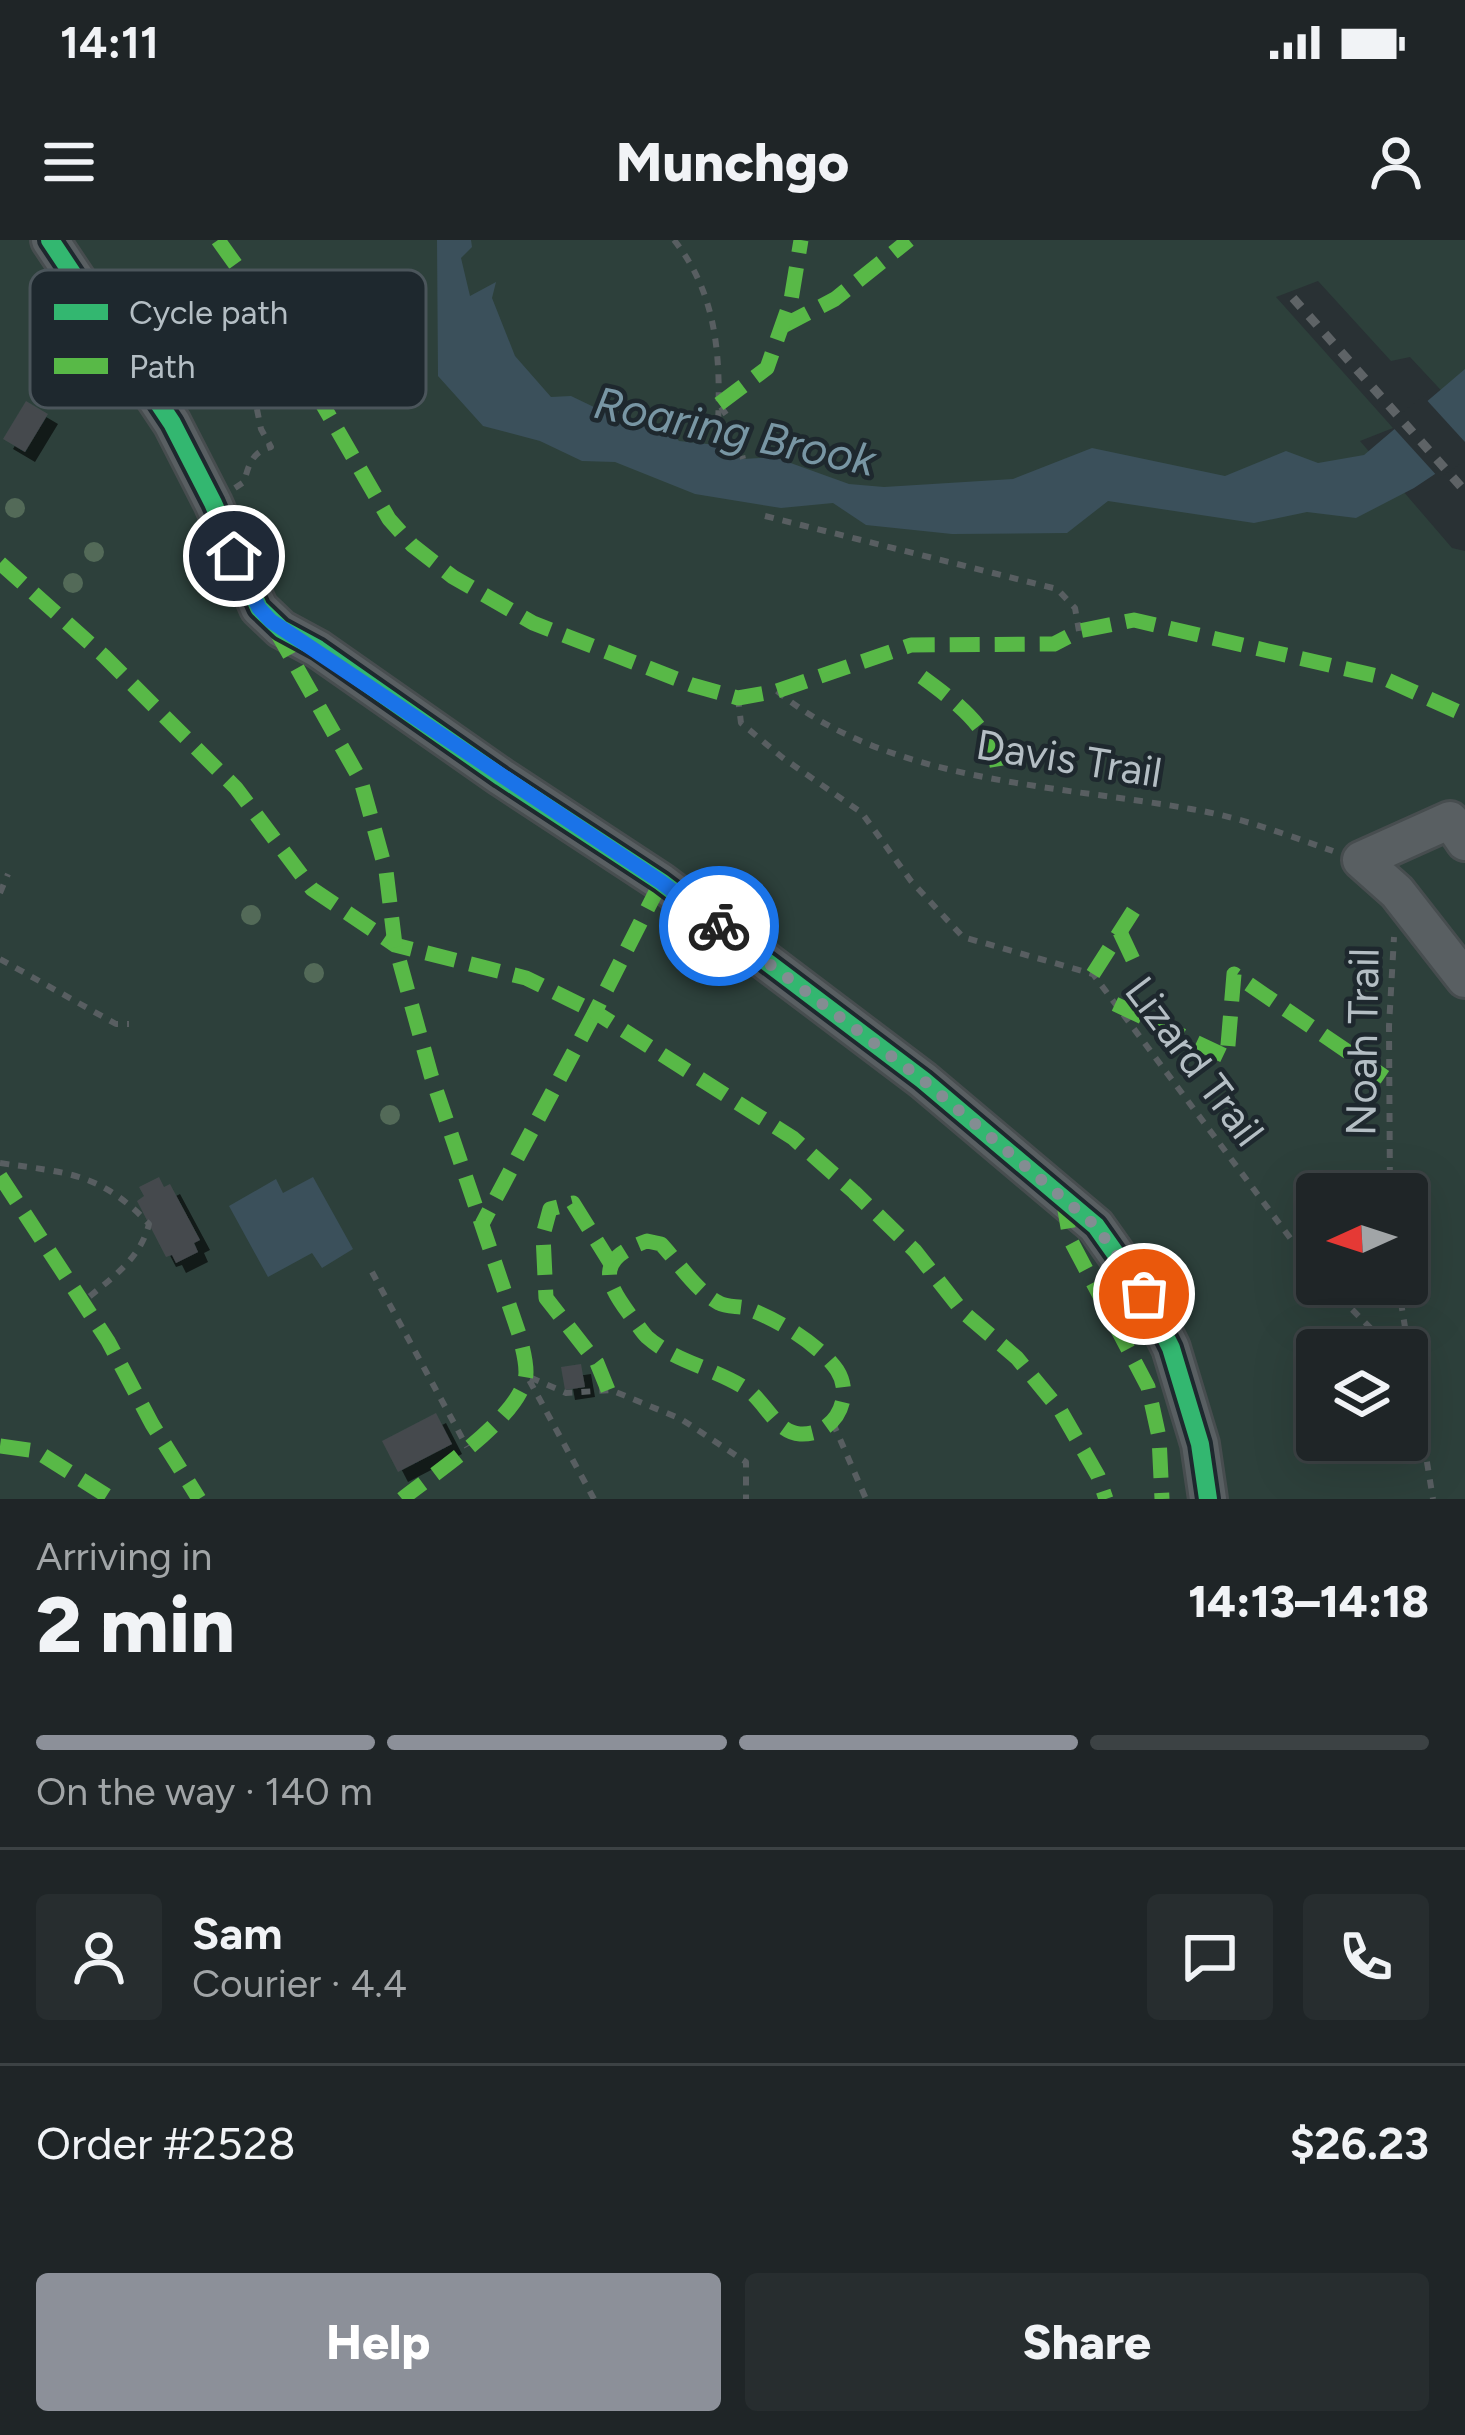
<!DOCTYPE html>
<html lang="en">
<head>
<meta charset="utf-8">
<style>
  body { margin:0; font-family:Figtree,sans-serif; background:#272d2f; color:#f1f3f6; height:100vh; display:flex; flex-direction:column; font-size:45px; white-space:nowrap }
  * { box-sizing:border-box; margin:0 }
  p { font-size:39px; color:#a1a5a7 }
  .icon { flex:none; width:66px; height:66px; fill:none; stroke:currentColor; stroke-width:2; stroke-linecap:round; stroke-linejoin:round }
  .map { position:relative; height:1259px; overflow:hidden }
  .details { display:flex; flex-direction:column; background:#1f2527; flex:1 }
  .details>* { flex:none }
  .needle { width:78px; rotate:267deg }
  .tools { position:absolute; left:1296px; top:933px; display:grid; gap:24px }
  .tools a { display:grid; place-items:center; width:132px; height:132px; border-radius:12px; background:#1f2527; box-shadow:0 12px 48px #0002,0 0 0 3px #3c4244; font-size:60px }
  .pin { position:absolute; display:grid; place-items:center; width:102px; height:102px; color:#fff; margin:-51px; border:6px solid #fff; border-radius:50%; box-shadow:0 3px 12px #0007 }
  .courier { position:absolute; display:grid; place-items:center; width:120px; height:120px; margin:-60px; border:9px solid #1a73e8; border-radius:50%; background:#fff; color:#222; box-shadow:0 3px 15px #0007 }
  .headline em { font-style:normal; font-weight:800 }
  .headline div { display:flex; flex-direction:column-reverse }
  .headline { display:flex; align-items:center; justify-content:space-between; height:204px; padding:0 36px }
  h1 { font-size:78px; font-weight:800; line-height:90px }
  .bar { display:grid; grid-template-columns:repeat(4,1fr); gap:18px 12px; align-content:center; height:144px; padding:0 36px }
  .bar i { height:15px; border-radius:9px; background:#3c4244 }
  .bar .selected { background:#8c9099 }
  .bar p { grid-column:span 4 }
  .line { display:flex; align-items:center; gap:30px; padding:0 36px; border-top:3px solid #3c4244 }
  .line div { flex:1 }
  .round { display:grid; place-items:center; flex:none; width:126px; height:126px; border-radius:12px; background:#272d2f }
  .cta { display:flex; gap:24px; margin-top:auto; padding:24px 36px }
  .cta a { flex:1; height:138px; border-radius:12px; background:#8c9099; color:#fff; font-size:48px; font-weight:800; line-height:138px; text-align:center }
  .cta a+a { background:#272d2f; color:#f1f3f6 }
  .status { display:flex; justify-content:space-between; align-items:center; height:84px; padding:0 60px; background:#1f2527; direction:ltr }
  .status svg { height:33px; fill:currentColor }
  header { display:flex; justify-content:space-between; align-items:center; height:156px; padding:0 36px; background:#1f2527; font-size:54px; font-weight:800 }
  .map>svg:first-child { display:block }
  .green { fill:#2d403b; fill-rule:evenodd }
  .water { fill:#3b505b }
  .pier { fill:#293134 }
  .building { fill:#444a4d; filter:url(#shadow) }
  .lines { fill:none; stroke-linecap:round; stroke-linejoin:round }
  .minor-casing { stroke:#474d4f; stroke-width:42 }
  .path { stroke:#585e61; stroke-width:6; stroke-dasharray:9 9; stroke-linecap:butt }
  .minor { stroke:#595f62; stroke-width:36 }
  .rail { stroke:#5e6366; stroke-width:9; stroke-dasharray:12 12; stroke-linecap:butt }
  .path-bridge { stroke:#585e61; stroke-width:6; stroke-dasharray:9 9; stroke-linecap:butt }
  .quiet { stroke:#58b947; stroke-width:15; stroke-dasharray:30 15; stroke-linecap:butt }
  .cycleway-casing { stroke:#1e282e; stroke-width:26 }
  .cycleway { stroke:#33b770; stroke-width:18 }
  .tree { fill:#536a58 }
  .done { stroke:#838d92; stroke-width:12; stroke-dasharray:0 21.6 }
  .route { stroke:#1a73e8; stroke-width:15 }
  .labels { text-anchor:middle; stroke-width:9; stroke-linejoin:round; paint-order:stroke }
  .street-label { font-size:42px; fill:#b4bec4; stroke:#1e282e }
  .water-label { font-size:45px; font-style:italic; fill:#7896a4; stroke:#1e282e }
  .key { fill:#1e282e; stroke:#4b555b; stroke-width:3 }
  .key-label { font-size:33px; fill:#b4bec4 }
</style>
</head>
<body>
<div class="status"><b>14:11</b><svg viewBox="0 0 49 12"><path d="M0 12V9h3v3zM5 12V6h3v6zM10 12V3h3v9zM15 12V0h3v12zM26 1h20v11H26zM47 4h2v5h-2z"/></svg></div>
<header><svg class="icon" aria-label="menu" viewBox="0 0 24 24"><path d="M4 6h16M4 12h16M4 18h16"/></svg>Munchgo<svg class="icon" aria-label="person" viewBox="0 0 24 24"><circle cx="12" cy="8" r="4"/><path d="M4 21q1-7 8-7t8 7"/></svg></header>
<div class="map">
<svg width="1465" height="1259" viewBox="0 0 1465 1259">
  <defs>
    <filter id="shadow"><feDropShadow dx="10" dy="10" stdDeviation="0" flood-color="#0009"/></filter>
  </defs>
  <rect width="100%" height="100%" fill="#293134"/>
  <path class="green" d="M 0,0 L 1465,0 L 1465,176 L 1410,117 L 1391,121 L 1318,41 L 1276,57 L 1393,188 L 1360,201 L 1452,308 L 1465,311 L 1465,1259 L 0,1259 ZM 1317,954 L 1407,954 L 1407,1044 L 1317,1044 ZM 1317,1110 L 1407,1110 L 1407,1200 L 1317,1200 Z"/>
  <g class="water">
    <polygon points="437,0 471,0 472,7 461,18 470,56 496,42 492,58 515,116 551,157 571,156 621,180 668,188 679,201 717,205 743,219 774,217 849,244 884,247 1013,239 1092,208 1225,236 1286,211 1318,223 1364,215 1465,129 1465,214 1414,248 1356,278 1307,272 1254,283 1108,261 1067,293 952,294 866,285 833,263 781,268 695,254 615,222 582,221 540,201 483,186 438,136"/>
    <polygon points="313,937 353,1009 322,1028 312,1013 268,1037 229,966 276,939 283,953"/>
  </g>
  <polygon class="pier" points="1423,156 1465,202 1465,221 1439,238 1389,183"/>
  <g class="building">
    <polygon points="26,161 48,174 25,212 3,199"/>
    <polygon points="159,937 164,947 170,944 200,1000 194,1003 198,1012 176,1023 172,1015 166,1017 137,961 144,956 139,947"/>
    <polygon points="581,1124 585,1147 565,1150 561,1127"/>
    <polygon points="436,1173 452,1204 398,1232 382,1201"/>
  </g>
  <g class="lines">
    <defs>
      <g id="minor">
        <polyline points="50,0 172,183 213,263 259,368 281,389 318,409 501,537 661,642 923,840 1096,986 1144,1054 1171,1108 1200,1204 1208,1259"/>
        <polyline points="1465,602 1450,580 1361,620 1397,652 1465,739"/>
      </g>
    </defs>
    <use href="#minor" class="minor-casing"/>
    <g class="path">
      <path d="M 674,0 C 722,60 721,131 717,205"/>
      <polyline points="721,167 737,191 743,219"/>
      <polyline points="765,276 1057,349 1075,368 1079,391"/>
      <path d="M 777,451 C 887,542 1056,545 1191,569 C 1240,577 1287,595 1333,611"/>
      <polyline points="738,458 741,483 783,518 862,573 911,641 963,697 1093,734 1317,1034"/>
      <polyline points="0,653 8,634"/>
      <polyline points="0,719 116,784 129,784"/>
      <path d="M 0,923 C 67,933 100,932 149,984 C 140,1020 110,1039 83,1062"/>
      <polyline points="1390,954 1389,786 1394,697"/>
      <polyline points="372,1032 467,1207"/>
      <polyline points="1327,1044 1392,1110"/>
      <polyline points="1398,1044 1433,1259"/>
      <polyline points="833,1183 866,1259"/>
      <polyline points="594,1259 527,1136 566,1153 611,1150 681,1179 746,1222 746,1259"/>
    </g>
    <use href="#minor" class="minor"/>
    <polyline class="rail" points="1293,58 1465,251"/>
    <path class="path-bridge" d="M 205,268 L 244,242 C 249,224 252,212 271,207 L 261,189 L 245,111 L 323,144"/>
    <g class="quiet">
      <polyline points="218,0 266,67 389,279 412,305 453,337 533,383 692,445 738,458 777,451 911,405 1054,404 1079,391 1134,380 1381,437 1465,475"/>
      <polyline points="781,87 835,59 909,0"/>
      <polyline points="719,164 767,128 791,60 801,0"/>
      <polyline points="0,323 104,416 236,548 312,649 395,705 526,738 595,772 482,984"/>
      <path d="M 275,389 L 361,541 L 386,631 L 395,705 L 431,835 L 519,1094 C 522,1106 526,1120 526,1132 C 526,1174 433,1234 402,1259"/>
      <path d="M 922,437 C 956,462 1000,494 998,540"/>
      <polyline points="661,642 595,772 793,898 854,952 915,1011 963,1072 1017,1118 1060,1170 1098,1236 1106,1259"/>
      <polyline points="1120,692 1136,726"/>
      <polyline points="1093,734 1139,662"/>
      <polyline points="1115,764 1227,817 1234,734 1389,840"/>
      <polyline points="0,936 108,1101 152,1184 199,1259"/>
      <polyline points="1063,959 1070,999 1148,1147 1159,1197 1162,1259"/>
      <path d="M 647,1001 L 661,1004 C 678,1022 696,1051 719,1063 C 726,1067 737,1066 746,1068 C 775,1078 819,1104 837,1130 C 855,1158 834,1196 800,1194 C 775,1192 765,1160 745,1148 C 714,1128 675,1122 647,1097 C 641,1091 636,1082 630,1075 C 604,1040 596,1019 647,1001 Z"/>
      <polyline points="608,1150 597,1123 546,1058 543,995 550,969 573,963 611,1024"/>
      <polyline points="0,1206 36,1211 112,1259"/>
    </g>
    <defs>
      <polyline id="cycleway" points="50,0 172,183 213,263 259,368 281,389 318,409 501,537 661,642 923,840 1096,986 1144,1054 1171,1108 1200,1204 1208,1259"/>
    </defs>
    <use href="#cycleway" class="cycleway-casing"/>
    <use href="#cycleway" class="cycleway"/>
  </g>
  <g class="tree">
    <circle cx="15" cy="268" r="10"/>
    <circle cx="94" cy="312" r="10"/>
    <circle cx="73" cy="343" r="10"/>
    <circle cx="251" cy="675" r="10"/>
    <circle cx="314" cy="733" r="10"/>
    <circle cx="390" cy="875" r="10"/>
  </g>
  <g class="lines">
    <polyline class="done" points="719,686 923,840 1096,986 1144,1054"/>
    <polyline class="route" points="234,316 259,368 271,381 661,642 719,686"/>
  </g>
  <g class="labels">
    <g class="street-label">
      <text transform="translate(1069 518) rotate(9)" y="15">Davis Trail</text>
      <text transform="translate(1362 802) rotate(-89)" y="15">Noah Trail</text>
      <text transform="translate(1195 821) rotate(53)" y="15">Lizard Trail</text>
    </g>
    <g class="water-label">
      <text transform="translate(735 191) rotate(12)" y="16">Roaring Brook</text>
    </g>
  </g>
  <rect x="30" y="30" width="396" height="138" rx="18" class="key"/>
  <rect x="54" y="64" width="54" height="16" fill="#33b770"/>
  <rect x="54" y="118" width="54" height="16" fill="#58b947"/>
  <g class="key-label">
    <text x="129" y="84">Cycle path</text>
    <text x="129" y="138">Path</text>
  </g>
</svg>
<div class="tools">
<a><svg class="needle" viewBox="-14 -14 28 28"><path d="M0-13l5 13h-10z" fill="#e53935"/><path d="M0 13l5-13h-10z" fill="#a1a5a7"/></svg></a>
<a><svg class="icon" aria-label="layers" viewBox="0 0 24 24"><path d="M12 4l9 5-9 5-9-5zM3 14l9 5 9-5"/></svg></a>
</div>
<div class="pin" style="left:1144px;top:1054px;background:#ea580c"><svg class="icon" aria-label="bag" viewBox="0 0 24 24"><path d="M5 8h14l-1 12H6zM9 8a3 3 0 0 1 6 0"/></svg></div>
<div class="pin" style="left:234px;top:316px;background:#1f2937"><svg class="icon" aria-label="home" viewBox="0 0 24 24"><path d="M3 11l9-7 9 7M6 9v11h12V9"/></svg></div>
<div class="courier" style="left:719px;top:686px"><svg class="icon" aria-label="bike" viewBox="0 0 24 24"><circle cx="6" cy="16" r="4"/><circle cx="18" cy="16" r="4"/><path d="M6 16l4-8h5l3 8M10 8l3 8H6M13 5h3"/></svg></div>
</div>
<section class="details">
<div class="headline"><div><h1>2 min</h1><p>Arriving in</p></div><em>14:13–14:18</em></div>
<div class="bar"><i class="selected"></i><i class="selected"></i><i class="selected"></i><i></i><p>On the way · 140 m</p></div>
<div class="line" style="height:216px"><a class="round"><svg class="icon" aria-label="person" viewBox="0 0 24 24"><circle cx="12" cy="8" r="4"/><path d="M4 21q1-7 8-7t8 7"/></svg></a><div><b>Sam</b><p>Courier · 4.4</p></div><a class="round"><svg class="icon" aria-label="chat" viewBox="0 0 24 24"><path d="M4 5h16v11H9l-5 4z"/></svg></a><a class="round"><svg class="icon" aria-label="phone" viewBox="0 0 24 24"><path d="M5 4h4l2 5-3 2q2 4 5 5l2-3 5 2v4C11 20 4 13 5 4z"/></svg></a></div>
<div class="line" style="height:156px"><div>Order #2528</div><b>$26.23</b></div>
<div class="cta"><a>Help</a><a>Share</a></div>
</section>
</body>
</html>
